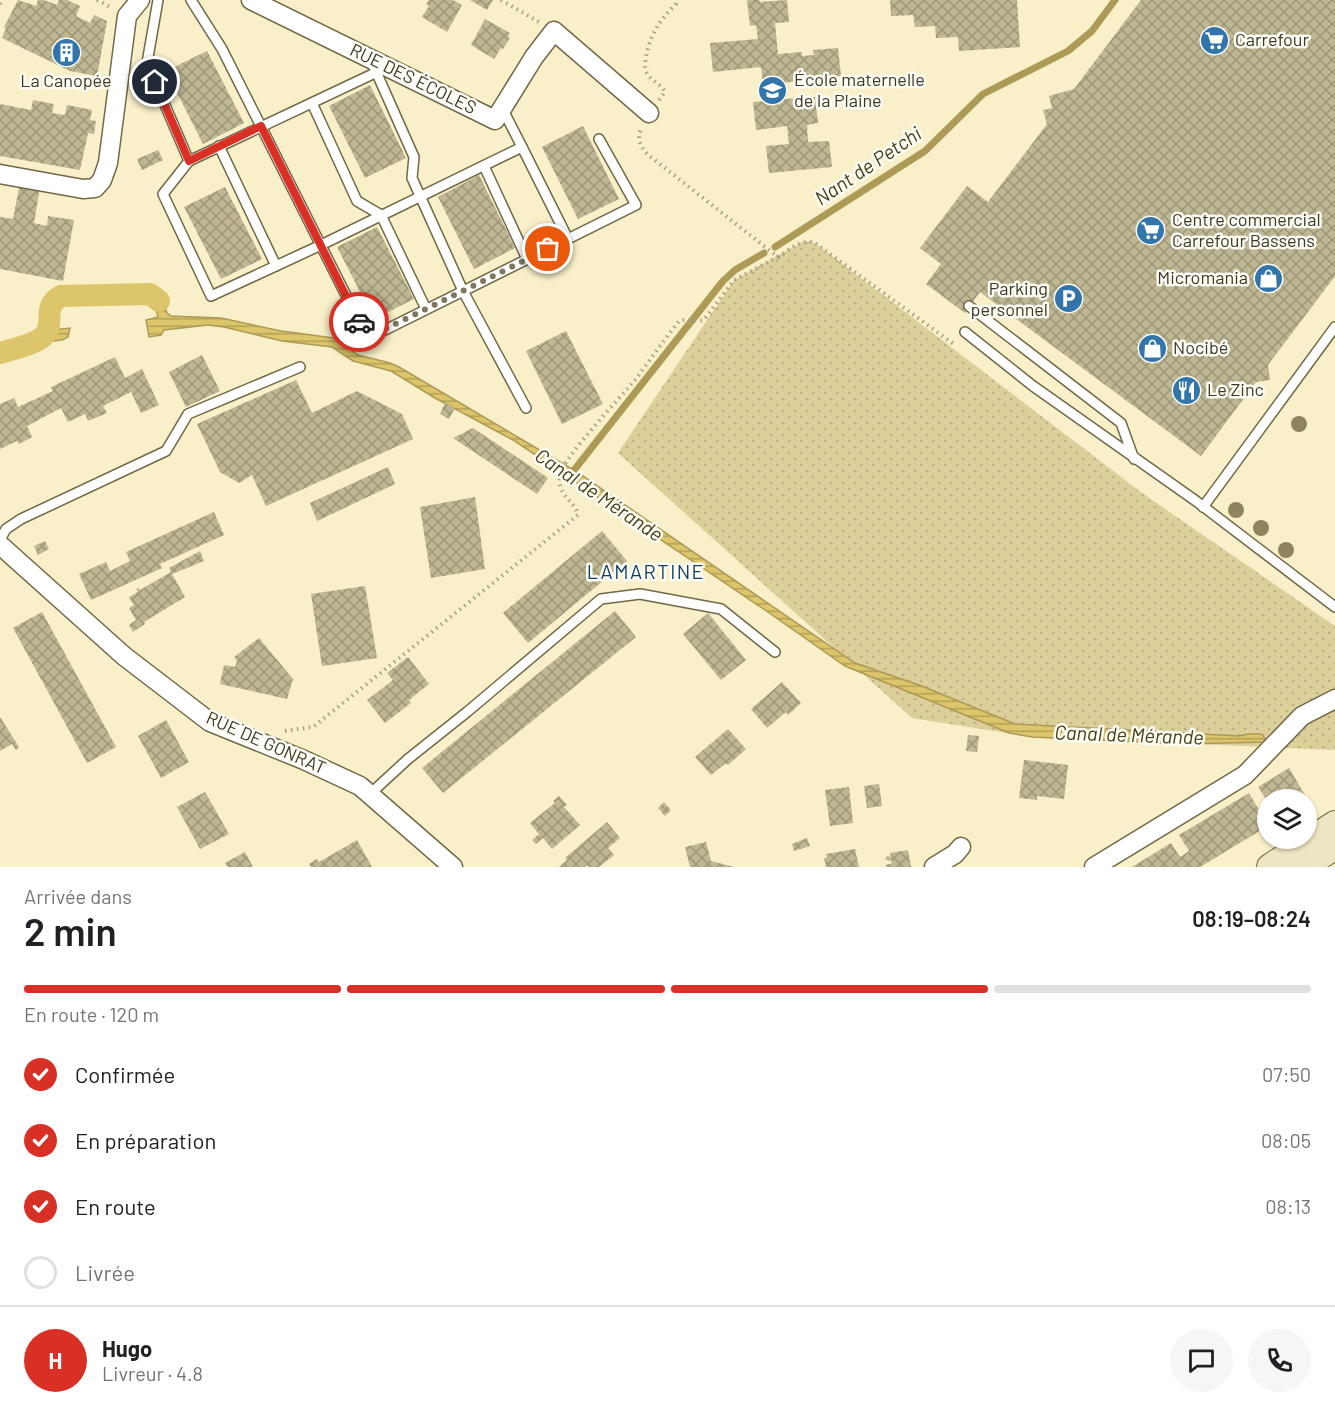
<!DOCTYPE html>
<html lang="fr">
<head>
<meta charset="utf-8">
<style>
  body { margin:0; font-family:Barlow,sans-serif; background:#f6f6f6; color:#202124; height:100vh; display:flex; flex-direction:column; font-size:22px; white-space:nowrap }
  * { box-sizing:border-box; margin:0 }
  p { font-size:20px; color:#757577 }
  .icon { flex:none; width:33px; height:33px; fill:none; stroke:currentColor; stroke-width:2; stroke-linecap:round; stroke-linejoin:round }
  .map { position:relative; height:867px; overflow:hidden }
  .side { display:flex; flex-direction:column; background:#fff; flex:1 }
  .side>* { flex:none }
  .buttons { position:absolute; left:1257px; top:789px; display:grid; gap:12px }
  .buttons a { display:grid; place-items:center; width:60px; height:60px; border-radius:50%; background:#fff; box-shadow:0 2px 4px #0004; font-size:30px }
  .pin { position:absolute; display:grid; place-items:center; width:51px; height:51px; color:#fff; margin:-26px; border:3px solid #fff; border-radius:50%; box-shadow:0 2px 6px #0007 }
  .courier { position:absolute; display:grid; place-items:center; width:60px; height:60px; margin:-30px; border:4px solid #d93025; border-radius:50%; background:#fff; color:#222; box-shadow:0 2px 8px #0007 }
  .headline em { font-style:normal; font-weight:600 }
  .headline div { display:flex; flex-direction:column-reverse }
  .headline { display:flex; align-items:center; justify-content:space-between; height:102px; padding:0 24px }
  h1 { font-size:39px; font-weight:600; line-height:45px }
  .bar { display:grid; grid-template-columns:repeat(4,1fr); gap:9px 6px; align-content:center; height:72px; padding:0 24px }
  .bar i { height:8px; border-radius:4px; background:#e0e0e0 }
  .bar .active { background:#d93025 }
  .bar p { grid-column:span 4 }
  .line { display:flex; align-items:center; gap:15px; padding:0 24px; border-top:2px solid #e0e0e0 }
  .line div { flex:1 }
  .round { display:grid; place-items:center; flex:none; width:63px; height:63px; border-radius:32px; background:#f6f6f6 }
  ol { padding:0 24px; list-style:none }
  li { display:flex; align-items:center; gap:18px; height:66px }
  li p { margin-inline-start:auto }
  li .icon { padding:6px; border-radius:50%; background:#d93025; color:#fff; stroke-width:4 }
  li:last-child { color:#757577 }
  li i { width:33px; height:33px; border:3px solid #e0e0e0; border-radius:50% }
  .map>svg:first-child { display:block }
  .grass { fill:url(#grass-dots) }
  .water { fill:url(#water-rules); stroke:#ac9a56; stroke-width:1.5 }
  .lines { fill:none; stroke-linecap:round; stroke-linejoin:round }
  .stream { stroke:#ac9a56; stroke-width:7 }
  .canal { stroke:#dcc56a; stroke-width:22 }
  .building { fill:url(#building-cross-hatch) }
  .service-casing { stroke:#706846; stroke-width:12 }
  .minor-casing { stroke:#706846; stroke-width:21 }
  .secondary-casing { stroke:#706846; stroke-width:28 }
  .path { stroke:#a59e83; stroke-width:4; stroke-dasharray:1.5 4.5; stroke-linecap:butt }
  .service { stroke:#fff; stroke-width:9 }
  .minor { stroke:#fff; stroke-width:18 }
  .secondary { stroke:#eee6c2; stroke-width:26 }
  .tree { fill:#8e855d }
  .done { stroke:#7e7861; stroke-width:6; stroke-dasharray:0 10.8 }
  .route { stroke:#d93025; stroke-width:8 }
  .labels { text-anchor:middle; stroke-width:5; stroke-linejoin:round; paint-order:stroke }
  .poi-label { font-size:18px; fill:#3b3729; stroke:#fefdf5; text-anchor:start }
  .street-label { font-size:18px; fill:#3b3729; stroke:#fefdf5 }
  .water-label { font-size:20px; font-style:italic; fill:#473e16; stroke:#fefdf5 }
  .neighbourhood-label { font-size:20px; letter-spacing:1.5px; fill:#114165; stroke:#fefdf5 }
</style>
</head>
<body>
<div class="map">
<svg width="1335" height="867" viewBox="0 0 1335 867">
  <defs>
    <pattern id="grass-dots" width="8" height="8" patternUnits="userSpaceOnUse" patternTransform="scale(1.5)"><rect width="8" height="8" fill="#dccf9a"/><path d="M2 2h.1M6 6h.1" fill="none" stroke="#beb285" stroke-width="1.8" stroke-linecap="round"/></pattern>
    <pattern id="water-rules" width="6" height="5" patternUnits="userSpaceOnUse" patternTransform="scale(1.5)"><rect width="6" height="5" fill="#dcc56a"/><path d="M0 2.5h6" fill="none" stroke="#b4a157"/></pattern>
    <pattern id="building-cross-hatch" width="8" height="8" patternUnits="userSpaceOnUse" patternTransform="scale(1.5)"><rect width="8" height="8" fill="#bfb793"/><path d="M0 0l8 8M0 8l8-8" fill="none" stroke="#9c9678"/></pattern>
  </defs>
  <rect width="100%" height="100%" fill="#f9f0ca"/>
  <polygon class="grass" points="809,241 815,243 1142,493 1335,626 1335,750 1032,737 912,718 618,453 734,280 802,242"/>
  <g class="water">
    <polygon points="151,290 162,298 167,313 171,316 221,318 281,331 334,338 358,355 390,363 399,367 577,472 855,663 919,685 1015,724 1239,736 1248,734 1261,734 1265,738 1264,742 1186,744 1032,737 1009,733 845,666 765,610 513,440 435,398 391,371 353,361 332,347 282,341 224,327 208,325 164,330 161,335 149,337 146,320 158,317 154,300 151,297 127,298 127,295 132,292"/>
    <polygon points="70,328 68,337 62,340 32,343 0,357 0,346 42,331"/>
  </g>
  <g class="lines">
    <g class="stream">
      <polyline points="775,247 925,151 983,94 1068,51 1092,31 1115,0"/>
      <polyline points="571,474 723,281 735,270 764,253"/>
    </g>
    <path class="canal" d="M 0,353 C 12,349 30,346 40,339 C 59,326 39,308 61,296 L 150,294 L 159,301"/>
  </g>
  <g class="building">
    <polygon points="18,0 36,6 38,0 44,0 57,5 59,0 67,0 80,6 76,16 90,23 94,15 107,21 97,76 70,71 2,38 6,28 4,27"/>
    <polygon points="429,0 453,0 462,5 447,32 422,17 429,6 426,4"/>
    <polygon points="470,0 493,0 487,10"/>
    <polygon points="747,0 759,0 760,2 787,0 789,22 775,23 778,54 802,52 802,56 814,55 813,50 838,48 841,76 782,83 784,99 815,97 818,123 807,125 808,142 829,141 832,167 769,173 766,146 789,144 787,126 756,130 753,102 765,101 761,67 713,72 710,43 758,39 756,25 750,26"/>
    <polygon points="890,0 1017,0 1020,47 959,51 958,37 936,38 935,26 915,27 913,15 891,16"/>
    <polygon points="1141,0 1335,0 1335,276 1268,365 1270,380 1256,382 1201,456 980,292 965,313 926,284 941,264 920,248 967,186 988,202 1047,124 1043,110 1052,108 1049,96 1074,89"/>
    <polygon points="485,19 510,33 508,37 510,38 503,49 501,48 494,59 471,45"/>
    <polygon points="207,51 244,123 203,144 166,71"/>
    <polygon points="370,85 406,158 365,178 329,106"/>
    <polygon points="33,100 54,104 52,113 65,115 67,105 92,110 90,120 96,121 94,134 88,133 80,170 0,156 0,104 31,110"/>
    <polygon points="583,126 619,199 578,219 542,147"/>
    <polygon points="158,150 163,160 142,170 137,159"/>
    <polygon points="479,175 515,248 474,269 438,197"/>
    <polygon points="20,183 40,187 34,223 47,226 48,216 74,220 63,281 0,269 0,217 13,219"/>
    <polygon points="225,187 262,259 221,279 184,207"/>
    <polygon points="377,227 414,299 374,319 337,247"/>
    <polygon points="566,331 603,404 562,424 526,351"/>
    <polygon points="202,355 220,391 186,407 169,372"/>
    <polygon points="115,357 125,378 142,369 159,405 141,413 131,392 103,406 107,413 88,421 85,414 68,422 61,408 27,426 32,437 19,444 17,441 0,449 0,404 14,398 18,407 53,391 51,387"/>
    <polygon points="296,380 312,413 357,391 402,414 413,439 266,506 252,475 239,483 220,472 197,424"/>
    <polygon points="445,403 455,408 449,419 440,414"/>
    <polygon points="473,428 548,478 537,494 453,438"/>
    <polygon points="388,467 395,484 317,521 310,503"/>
    <polygon points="475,497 485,569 431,578 420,507"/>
    <polygon points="214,512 224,535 160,564 162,568 91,600 79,574 106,562 110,571 130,561 126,552"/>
    <polygon points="602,531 627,561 528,643 503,613"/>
    <polygon points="45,541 49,549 38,555 34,546"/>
    <polygon points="200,551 204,561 172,574 185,597 144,622 145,624 133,632 129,625 136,620 129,608 134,605 129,597 138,592 136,589 139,588 140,590 171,572 169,568"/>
    <polygon points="365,586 377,658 322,666 311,594"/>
    <polygon points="615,611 636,637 443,793 422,768"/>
    <polygon points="42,612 116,747 87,763 13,628"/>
    <polygon points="708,613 746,660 721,680 683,634"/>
    <polygon points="259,638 293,679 287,699 220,684 224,665 235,667 237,661 234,657"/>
    <polygon points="408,657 429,684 409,700 411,703 385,723 367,700 393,680 387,673"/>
    <polygon points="782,682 801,703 788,715 786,712 767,728 751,709"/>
    <polygon points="0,717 19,747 16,750 12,744 0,751"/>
    <polygon points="166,720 189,762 161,778 138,736"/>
    <polygon points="728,729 746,749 728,765 726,763 711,775 695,757"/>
    <polygon points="968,735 979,736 977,752 966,751"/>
    <polygon points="1024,760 1068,765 1064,799 1037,796 1037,800 1019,798"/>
    <polygon points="1289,768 1308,800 1268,800 1268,802 1258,787"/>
    <polygon points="879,784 882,806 867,808 864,786"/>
    <polygon points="849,787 853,823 830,826 825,790"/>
    <polygon points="205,792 229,834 200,849 177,807"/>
    <polygon points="1249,793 1259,810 1268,805 1268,826 1200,867 1132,867 1171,843 1180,857 1189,851 1179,835"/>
    <polygon points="559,796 567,805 564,807 580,825 552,849 543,838 536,844 532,840 539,834 530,823 555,803 553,801"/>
    <polygon points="664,802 671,810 665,816 658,808"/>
    <polygon points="607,822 620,838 608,848 614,855 599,867 588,867 587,865 585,867 559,867 567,860 565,858"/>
    <polygon points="807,838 810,846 794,851 792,844"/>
    <polygon points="357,840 372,867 311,867 309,864 317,859 319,862"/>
    <polygon points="706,842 711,861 734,867 690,867 685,847"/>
    <polygon points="855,849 859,867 826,867 824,858 827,858 826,854"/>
    <polygon points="908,850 911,867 886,867 886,865 892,863 891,860 889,861 885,859 887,856 891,857 890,853"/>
    <polygon points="245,852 253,867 228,867 225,863"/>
  </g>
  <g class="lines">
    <defs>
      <g id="service">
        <polyline points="158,0 147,63 189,161"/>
        <polyline points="191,0 222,49 360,323 375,335 636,205 599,139"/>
        <polyline points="374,67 414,157 412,178 463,291 526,408"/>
        <polyline points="377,72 189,161 163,194 211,296 321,245 522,147 502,108"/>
        <polyline points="312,103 357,201 381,215 426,309"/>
        <polyline points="219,146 276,266"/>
        <polyline points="522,147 568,239"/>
        <polyline points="484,166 527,259"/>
        <polyline points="969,306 1121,423 1134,459"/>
        <polyline points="965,332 1033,386 1196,501 1335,607"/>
        <polyline points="1203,507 1335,327"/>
        <polyline points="0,540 6,529 21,519 166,451 188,414 300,367"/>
        <polyline points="370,794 408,759 467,712 601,599 640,594 721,609 775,652"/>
      </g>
      <g id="minor">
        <polyline points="251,0 495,120 534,57 554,31 649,113"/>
        <polyline points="0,174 83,189 95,188 102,180 108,163 127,16 140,0"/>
        <polyline points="0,545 124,656 210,722 304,760 360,786 453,867"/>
        <polyline points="934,867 955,854 961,847"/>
        <polyline points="1094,867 1245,775 1302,716 1335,699"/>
      </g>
      <g id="secondary">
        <polyline points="1270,867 1335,824"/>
        <polyline points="1304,867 1335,846"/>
      </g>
    </defs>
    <use href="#service" class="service-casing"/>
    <use href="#minor" class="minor-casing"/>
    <use href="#secondary" class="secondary-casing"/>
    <g class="path">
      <polyline points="97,0 112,8"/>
      <polyline points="501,0 539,22"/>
      <polyline points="0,4 2,0"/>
      <path d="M 659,100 L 665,92 C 661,84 653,82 648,75 C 644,70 645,63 646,57 C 650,34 660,20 676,4 L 676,0"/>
      <path d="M 778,257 C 789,250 802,238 815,243 L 955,345"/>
      <path d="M 285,731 L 313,727 L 578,515 C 575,500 556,496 560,474 C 563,459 621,396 635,380 C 650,360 664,340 679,321 C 688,318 695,322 704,320 L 734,280 L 778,257 L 647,154 C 640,145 637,140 641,129"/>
    </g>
    <use href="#service" class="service"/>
    <use href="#minor" class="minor"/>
    <use href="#secondary" class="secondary"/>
  </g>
  <g class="tree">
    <circle cx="1299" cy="424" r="8"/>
    <circle cx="1236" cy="510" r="8"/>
    <circle cx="1261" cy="528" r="8"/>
    <circle cx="1286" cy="550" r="8"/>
  </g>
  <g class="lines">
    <polyline class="done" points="359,322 375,334 548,249"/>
    <polyline class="route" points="155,82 189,161 261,126 359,322"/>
  </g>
  <defs>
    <symbol id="supermarket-disc" viewBox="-11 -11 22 22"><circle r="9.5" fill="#3275ab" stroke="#fefdf5"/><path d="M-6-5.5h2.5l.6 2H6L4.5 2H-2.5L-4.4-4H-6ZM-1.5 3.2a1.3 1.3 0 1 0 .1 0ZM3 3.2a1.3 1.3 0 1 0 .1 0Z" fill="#fff"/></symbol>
    <symbol id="building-disc" viewBox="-11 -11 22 22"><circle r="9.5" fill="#3275ab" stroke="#fefdf5"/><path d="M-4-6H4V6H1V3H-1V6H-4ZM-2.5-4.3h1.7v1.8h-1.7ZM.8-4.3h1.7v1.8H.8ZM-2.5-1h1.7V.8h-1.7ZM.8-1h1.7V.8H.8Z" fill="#fff"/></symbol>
    <symbol id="school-disc" viewBox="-11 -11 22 22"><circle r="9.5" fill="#3275ab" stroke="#fefdf5"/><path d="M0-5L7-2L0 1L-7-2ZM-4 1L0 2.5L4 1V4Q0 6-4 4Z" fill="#fff"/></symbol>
    <symbol id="shop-disc" viewBox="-11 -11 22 22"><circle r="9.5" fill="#3275ab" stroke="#fefdf5"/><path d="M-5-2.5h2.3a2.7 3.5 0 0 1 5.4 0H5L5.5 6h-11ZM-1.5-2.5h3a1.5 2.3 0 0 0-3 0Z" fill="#fff"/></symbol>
    <symbol id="parking-disc" viewBox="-11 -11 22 22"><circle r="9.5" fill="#3275ab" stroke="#fefdf5"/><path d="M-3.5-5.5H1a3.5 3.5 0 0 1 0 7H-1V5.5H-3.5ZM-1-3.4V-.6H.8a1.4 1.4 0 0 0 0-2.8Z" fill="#fff"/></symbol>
    <symbol id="restaurant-disc" viewBox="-11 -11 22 22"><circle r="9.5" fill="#3275ab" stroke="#fefdf5"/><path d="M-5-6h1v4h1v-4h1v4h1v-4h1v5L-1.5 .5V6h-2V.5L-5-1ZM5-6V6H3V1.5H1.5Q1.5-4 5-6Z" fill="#fff"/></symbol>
  </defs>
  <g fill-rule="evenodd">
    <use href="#supermarket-disc" x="1198" y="24" width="33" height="33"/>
    <use href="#building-disc" x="50" y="36" width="33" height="33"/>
    <use href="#school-disc" x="756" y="74" width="33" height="33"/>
    <use href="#supermarket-disc" x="1134" y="214" width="33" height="33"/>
    <use href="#shop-disc" x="1252" y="262" width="33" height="33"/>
    <use href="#parking-disc" x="1052" y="282" width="33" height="33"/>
    <use href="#shop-disc" x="1136" y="332" width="33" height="33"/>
    <use href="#restaurant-disc" x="1170" y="374" width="33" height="33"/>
  </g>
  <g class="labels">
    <g class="poi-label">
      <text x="1235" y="46">Carrefour</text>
      <text x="794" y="86">École maternelle<tspan x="794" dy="21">de la Plaine</tspan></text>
      <text x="66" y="87" text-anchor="middle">La Canopée</text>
      <text x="1172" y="226">Centre commercial<tspan x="1172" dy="21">Carrefour Bassens</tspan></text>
      <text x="1248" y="284" text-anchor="end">Micromania</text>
      <text x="1048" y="295" text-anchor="end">Parking<tspan x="1048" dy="21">personnel</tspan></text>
      <text x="1173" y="354">Nocibé</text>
      <text x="1207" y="396">Le Zinc</text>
    </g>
    <g class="street-label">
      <text transform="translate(413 79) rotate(26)" y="6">RUE DES ÉCOLES</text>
      <text transform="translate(266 743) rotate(24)" y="6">RUE DE GONRAT</text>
    </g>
    <g class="water-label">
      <text transform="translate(868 166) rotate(-34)" y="7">Nant de Petchi</text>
      <text transform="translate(599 495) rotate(34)" y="7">Canal de Mérande</text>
      <text transform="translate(1129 735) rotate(2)" y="7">Canal de Mérande</text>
    </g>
    <g class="neighbourhood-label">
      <text x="646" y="579">LAMARTINE</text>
    </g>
  </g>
</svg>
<div class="buttons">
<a><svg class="icon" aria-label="layers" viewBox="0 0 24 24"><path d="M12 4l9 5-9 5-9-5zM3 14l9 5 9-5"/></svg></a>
</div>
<div class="pin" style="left:548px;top:249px;background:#ea580c"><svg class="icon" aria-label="bag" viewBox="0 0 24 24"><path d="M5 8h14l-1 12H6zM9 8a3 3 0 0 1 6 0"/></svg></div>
<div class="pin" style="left:155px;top:82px;background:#1f2937"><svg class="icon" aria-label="home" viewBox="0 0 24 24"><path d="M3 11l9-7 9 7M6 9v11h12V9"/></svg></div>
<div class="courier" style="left:359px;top:322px"><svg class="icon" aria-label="car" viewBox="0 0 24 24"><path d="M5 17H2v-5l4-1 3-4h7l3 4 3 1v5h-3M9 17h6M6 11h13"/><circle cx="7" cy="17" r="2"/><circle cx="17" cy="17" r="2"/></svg></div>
</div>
<section class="side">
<div class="headline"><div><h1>2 min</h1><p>Arrivée dans</p></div><em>08:19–08:24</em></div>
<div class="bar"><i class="active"></i><i class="active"></i><i class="active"></i><i></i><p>En route · 120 m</p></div>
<ol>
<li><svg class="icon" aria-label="check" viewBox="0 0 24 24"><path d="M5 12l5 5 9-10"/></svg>Confirmée<p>07:50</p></li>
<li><svg class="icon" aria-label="check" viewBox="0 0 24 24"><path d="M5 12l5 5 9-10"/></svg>En préparation<p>08:05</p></li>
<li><svg class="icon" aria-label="check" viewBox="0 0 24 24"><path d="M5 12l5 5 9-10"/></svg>En route<p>08:13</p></li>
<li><i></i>Livrée</li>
</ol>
<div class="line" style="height:108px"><b class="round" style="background:#d93025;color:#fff">H</b><div><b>Hugo</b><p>Livreur · 4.8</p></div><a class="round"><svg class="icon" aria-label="chat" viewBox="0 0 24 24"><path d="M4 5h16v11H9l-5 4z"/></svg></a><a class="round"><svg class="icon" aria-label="phone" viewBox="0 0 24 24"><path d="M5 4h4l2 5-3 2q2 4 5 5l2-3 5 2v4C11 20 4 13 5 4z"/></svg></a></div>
</section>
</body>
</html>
